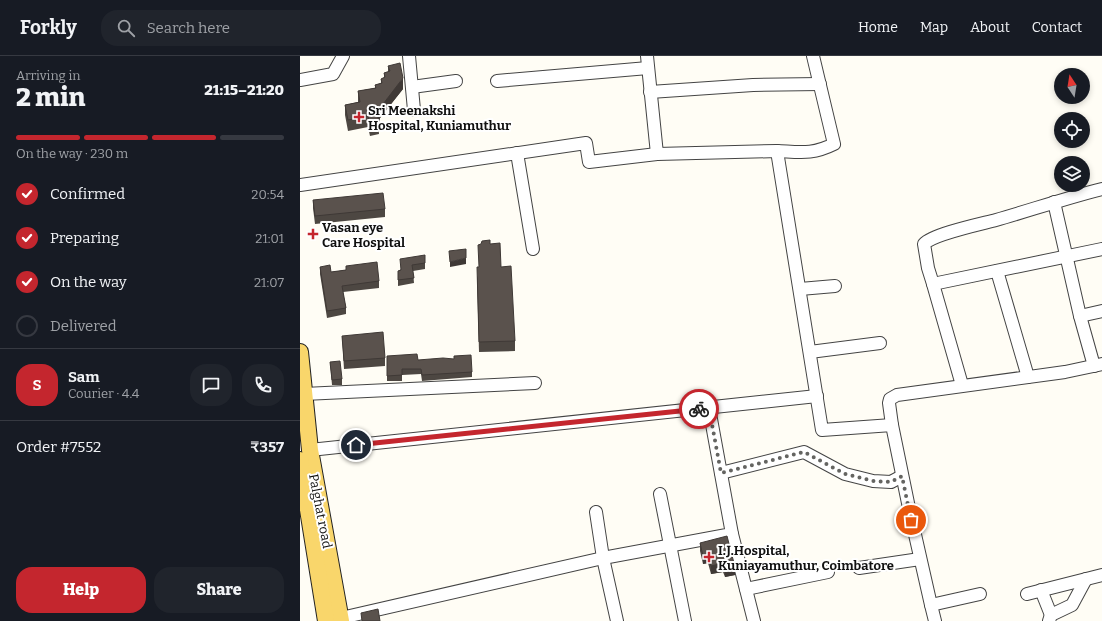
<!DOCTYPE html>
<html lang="en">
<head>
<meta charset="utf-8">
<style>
  body { margin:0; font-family:Bitter,serif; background:#20242c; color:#f1f3f6; height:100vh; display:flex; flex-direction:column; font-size:15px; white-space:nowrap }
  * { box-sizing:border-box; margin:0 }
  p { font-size:13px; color:#9ea1a6 }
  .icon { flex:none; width:22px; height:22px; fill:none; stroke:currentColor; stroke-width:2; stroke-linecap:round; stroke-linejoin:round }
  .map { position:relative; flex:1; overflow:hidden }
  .panel { display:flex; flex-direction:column; background:#171b24; width:300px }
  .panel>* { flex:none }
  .needle { width:26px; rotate:348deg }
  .buttons { position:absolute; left:754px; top:12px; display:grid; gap:8px }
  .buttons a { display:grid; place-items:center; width:36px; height:36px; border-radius:50%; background:#171b24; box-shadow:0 2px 6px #0003; font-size:20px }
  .pin { position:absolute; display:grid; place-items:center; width:34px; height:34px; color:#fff; margin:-17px; border:2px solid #fff; border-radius:50%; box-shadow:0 1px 4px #0007 }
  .courier { position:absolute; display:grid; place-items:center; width:40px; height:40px; margin:-20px; border:3px solid #c4262e; border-radius:50%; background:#fff; color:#222; box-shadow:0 1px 5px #0007 }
  .headline em { font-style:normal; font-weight:800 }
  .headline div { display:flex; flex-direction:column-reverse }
  .headline { display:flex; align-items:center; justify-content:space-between; height:68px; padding:0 16px }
  h1 { font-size:26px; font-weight:800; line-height:30px }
  .bar { display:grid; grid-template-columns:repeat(4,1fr); gap:6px 4px; align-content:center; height:48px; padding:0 16px }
  .bar i { height:5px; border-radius:3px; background:#363941 }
  .bar .on { background:#c4262e }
  .bar p { grid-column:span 4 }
  .line { display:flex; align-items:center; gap:10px; padding:0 16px; border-top:1px solid #363941 }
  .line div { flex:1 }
  .round { display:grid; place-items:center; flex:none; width:42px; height:42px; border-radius:16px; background:#20242c }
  ol { padding:0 16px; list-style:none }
  li { display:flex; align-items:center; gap:12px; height:44px }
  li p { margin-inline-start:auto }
  li .icon { padding:4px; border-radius:50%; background:#c4262e; color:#fff; stroke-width:4 }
  li:last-child { color:#9ea1a6 }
  li i { width:22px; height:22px; border:2px solid #363941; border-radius:50% }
  .button { display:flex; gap:8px; margin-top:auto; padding:8px 16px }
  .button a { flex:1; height:46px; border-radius:16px; background:#c4262e; color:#fff; font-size:16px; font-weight:800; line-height:46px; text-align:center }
  .button a+a { background:#20242c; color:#f1f3f6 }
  header { display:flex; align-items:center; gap:24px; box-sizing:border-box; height:56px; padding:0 20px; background:#171b24; border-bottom:1px solid #363941 }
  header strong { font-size:19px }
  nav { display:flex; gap:22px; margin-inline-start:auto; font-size:14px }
  .search { width:280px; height:36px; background:#20242c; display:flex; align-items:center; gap:10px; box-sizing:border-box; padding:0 14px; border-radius:16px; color:#9ea1a6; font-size:15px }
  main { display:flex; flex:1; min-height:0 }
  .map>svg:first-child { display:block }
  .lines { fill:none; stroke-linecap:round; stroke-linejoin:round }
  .minor-casing { stroke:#444; stroke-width:14 }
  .major-casing { stroke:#222; stroke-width:18 }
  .minor { stroke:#fff; stroke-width:12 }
  .major { stroke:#f9d66b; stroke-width:16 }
  .wall { fill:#4d4742 }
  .shaded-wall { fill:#3f3936 }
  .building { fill:#5a524d; stroke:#3f3936 }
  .done { stroke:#646461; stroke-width:4; stroke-dasharray:0 7.2 }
  .route { stroke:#c4262e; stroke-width:5 }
  .poi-dot { fill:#c4262e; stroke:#fff; stroke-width:1.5 }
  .labels { text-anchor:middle; stroke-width:4; stroke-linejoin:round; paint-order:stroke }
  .poi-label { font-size:13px; font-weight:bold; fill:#111; stroke:#fff; text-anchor:start }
  .street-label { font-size:13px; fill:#111; stroke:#fff }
</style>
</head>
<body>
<header>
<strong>Forkly</strong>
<div class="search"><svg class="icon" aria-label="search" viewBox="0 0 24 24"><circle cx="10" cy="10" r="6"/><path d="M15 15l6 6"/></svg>Search here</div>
<nav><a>Home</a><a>Map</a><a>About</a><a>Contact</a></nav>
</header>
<main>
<section class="panel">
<div class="headline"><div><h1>2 min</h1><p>Arriving in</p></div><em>21:15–21:20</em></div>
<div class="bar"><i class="on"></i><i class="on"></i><i class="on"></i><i></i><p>On the way · 230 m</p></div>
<ol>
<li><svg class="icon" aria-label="check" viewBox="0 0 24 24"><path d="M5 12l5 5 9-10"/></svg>Confirmed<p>20:54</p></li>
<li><svg class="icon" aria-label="check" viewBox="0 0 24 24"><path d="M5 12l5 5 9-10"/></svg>Preparing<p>21:01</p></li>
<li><svg class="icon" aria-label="check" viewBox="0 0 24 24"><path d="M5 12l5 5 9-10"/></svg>On the way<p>21:07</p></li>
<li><i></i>Delivered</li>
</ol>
<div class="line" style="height:72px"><b class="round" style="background:#c4262e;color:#fff">S</b><div><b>Sam</b><p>Courier · 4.4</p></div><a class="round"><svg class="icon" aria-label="chat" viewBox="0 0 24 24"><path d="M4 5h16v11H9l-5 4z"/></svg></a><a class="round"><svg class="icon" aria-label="phone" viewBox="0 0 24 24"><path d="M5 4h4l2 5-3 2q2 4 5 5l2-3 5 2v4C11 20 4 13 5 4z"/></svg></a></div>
<div class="line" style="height:52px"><div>Order #7552</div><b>₹357</b></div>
<div class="button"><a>Help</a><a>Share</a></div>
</section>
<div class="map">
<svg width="802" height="565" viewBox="0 0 802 565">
  <rect width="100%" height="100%" fill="#fffdf5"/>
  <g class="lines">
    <defs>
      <g id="minor">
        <polyline points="109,0 114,54"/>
        <polyline points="347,0 357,98 477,95 522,374 592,369 609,452 631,549 635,565"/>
        <polyline points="0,24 33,18 43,0"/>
        <polyline points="197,25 348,12"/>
        <polyline points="112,31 156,25"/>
        <polyline points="350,36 453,29 520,28"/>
        <path d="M 477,95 C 500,96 512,99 534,88 L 513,0"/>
        <polyline points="217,97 233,193"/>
        <polyline points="0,129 286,87 289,106 357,98"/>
        <polyline points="754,146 780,260 794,310"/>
        <polyline points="697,215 728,321"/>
        <path d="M 633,228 L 628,212 L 624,188 C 633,178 681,168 696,164 C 731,154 766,142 802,133"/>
        <polyline points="500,233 535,230"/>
        <polyline points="780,260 802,255"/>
        <polyline points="510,296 580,287"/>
        <polyline points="662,329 633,228 802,193"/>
        <polyline points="4,338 235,327"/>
        <polyline points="592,369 589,347 590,343 597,339 765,316 802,308"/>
        <polyline points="10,394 517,340"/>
        <polyline points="421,417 504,396 545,418 573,425 591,426 602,420"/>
        <polyline points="360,438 385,565"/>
        <polyline points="296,456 303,502 317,565"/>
        <polyline points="432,478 454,565"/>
        <polyline points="559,512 620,503"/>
        <polyline points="446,533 528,516"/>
        <polyline points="741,534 751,559"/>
        <polyline points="727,538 802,519"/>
        <polyline points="631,549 680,538"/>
        <polyline points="41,562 303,502 432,478 409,352"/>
        <polyline points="749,565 751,559 772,549 786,523"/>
      </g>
      <g id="major">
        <polyline points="0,296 10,394 41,565"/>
        <polyline points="0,404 26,565"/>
      </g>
    </defs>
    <use href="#minor" class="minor-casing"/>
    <use href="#major" class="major-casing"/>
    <use href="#minor" class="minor"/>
    <use href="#major" class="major"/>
  </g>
  <g class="wall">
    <polygon points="88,10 103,33 80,62 80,66 78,66 79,78 70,80 68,71 48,75 45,59 45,49 58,46 58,35 75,32 75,29 81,27 81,23 84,22 84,17 88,16"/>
    <polygon points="13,144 85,153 85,161 15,168 13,152"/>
    <polygon points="190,188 201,211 215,285 215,295 179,296 177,222"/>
    <polygon points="125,199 125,213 113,215 114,227 98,230 98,215"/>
    <polygon points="46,210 79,225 79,232 43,236 46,252 46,258 27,262 20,218 20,211 31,216 46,214"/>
    <polygon points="42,280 85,302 85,310 44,313"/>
    <polygon points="87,300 118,304 172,316 172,321 122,325 121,318 102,319 102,325 87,325"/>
    <polygon points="30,306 42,323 42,329 32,329"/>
    <polygon points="400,487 435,519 425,521 423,516 411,518 408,507 403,508 400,495"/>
  </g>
  <g class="shaded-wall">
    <polygon points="103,22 103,33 80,62 80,66 77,67 77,56"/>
    <polygon points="166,202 166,208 150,211 150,206"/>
    <polygon points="408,499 408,507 403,508 403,500"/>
    <polygon points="423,507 423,516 411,518 411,510"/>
    <polygon points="435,511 435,519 425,521 425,513"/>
  </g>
  <g class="building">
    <polygon points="100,7 103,22 80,52 80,55 77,56 79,67 70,69 68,60 48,64 45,49 60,46 58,35 76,32 75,29 82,27 81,23 85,21 84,17 90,15 88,10"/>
    <polygon points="83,137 85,153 15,160 13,144"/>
    <polygon points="190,184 190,188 200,187 201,211 211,210 215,285 179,286 177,211 179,211 178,189 181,188 182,185"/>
    <polygon points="166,193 166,202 150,206 149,195"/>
    <polygon points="125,199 125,207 112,209 114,222 98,224 98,215 101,214 100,203"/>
    <polygon points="77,206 79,225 42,230 46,252 27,255 20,211 30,209 31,216 46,214 46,210"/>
    <polygon points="83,276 85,302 44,305 42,280"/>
    <polygon points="117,298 118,304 143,302 154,303 154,300 171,299 172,316 122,319 121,313 102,313 102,319 87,320 87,300"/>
    <polygon points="40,305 42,323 32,324 30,306"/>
    <polygon points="427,480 435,511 425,513 423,507 411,510 408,499 403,500 400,487"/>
    <polygon points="78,553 80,565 62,565 61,557"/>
  </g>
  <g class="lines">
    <polyline class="done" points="399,353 409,352 421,417 504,396 545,418 573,425 591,426 602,420 611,464"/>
    <polyline class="route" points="56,389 399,353"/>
  </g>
  <g class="poi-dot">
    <path d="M57 55h4v4h4v4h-4v4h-4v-4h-4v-4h4z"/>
    <path d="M11 172h4v4h4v4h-4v4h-4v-4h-4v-4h4z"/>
    <path d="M407 495h4v4h4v4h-4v4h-4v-4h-4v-4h4z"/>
  </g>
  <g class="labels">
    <g class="poi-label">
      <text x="68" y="59">Sri Meenakshi<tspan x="68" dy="15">Hospital, Kuniamuthur</tspan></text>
      <text x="22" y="176">Vasan eye<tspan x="22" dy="15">Care Hospital</tspan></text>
      <text x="418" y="499">I.J.Hospital,<tspan x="418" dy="15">Kuniayamuthur, Coimbatore</tspan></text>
    </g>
    <g class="street-label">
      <text transform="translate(21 455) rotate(79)" y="5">Palghat road</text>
    </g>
  </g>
</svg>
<div class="buttons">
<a><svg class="needle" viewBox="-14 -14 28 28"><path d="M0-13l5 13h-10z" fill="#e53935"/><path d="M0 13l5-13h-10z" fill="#9ea1a6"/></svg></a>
<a><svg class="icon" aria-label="locate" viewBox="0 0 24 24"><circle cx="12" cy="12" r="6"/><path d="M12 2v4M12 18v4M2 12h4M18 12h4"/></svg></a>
<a><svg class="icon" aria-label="layers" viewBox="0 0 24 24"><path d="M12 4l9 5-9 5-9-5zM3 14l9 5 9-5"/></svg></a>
</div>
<div class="pin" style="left:611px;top:464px;background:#ea580c"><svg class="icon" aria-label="bag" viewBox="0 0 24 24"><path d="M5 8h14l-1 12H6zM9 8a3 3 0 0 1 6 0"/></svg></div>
<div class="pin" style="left:56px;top:389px;background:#1f2937"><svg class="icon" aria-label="home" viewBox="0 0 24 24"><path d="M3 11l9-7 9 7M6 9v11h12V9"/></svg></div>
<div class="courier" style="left:399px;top:353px"><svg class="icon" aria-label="bike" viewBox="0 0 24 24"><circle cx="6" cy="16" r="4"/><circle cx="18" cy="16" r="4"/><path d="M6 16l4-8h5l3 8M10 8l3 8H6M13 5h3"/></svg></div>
</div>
</main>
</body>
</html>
